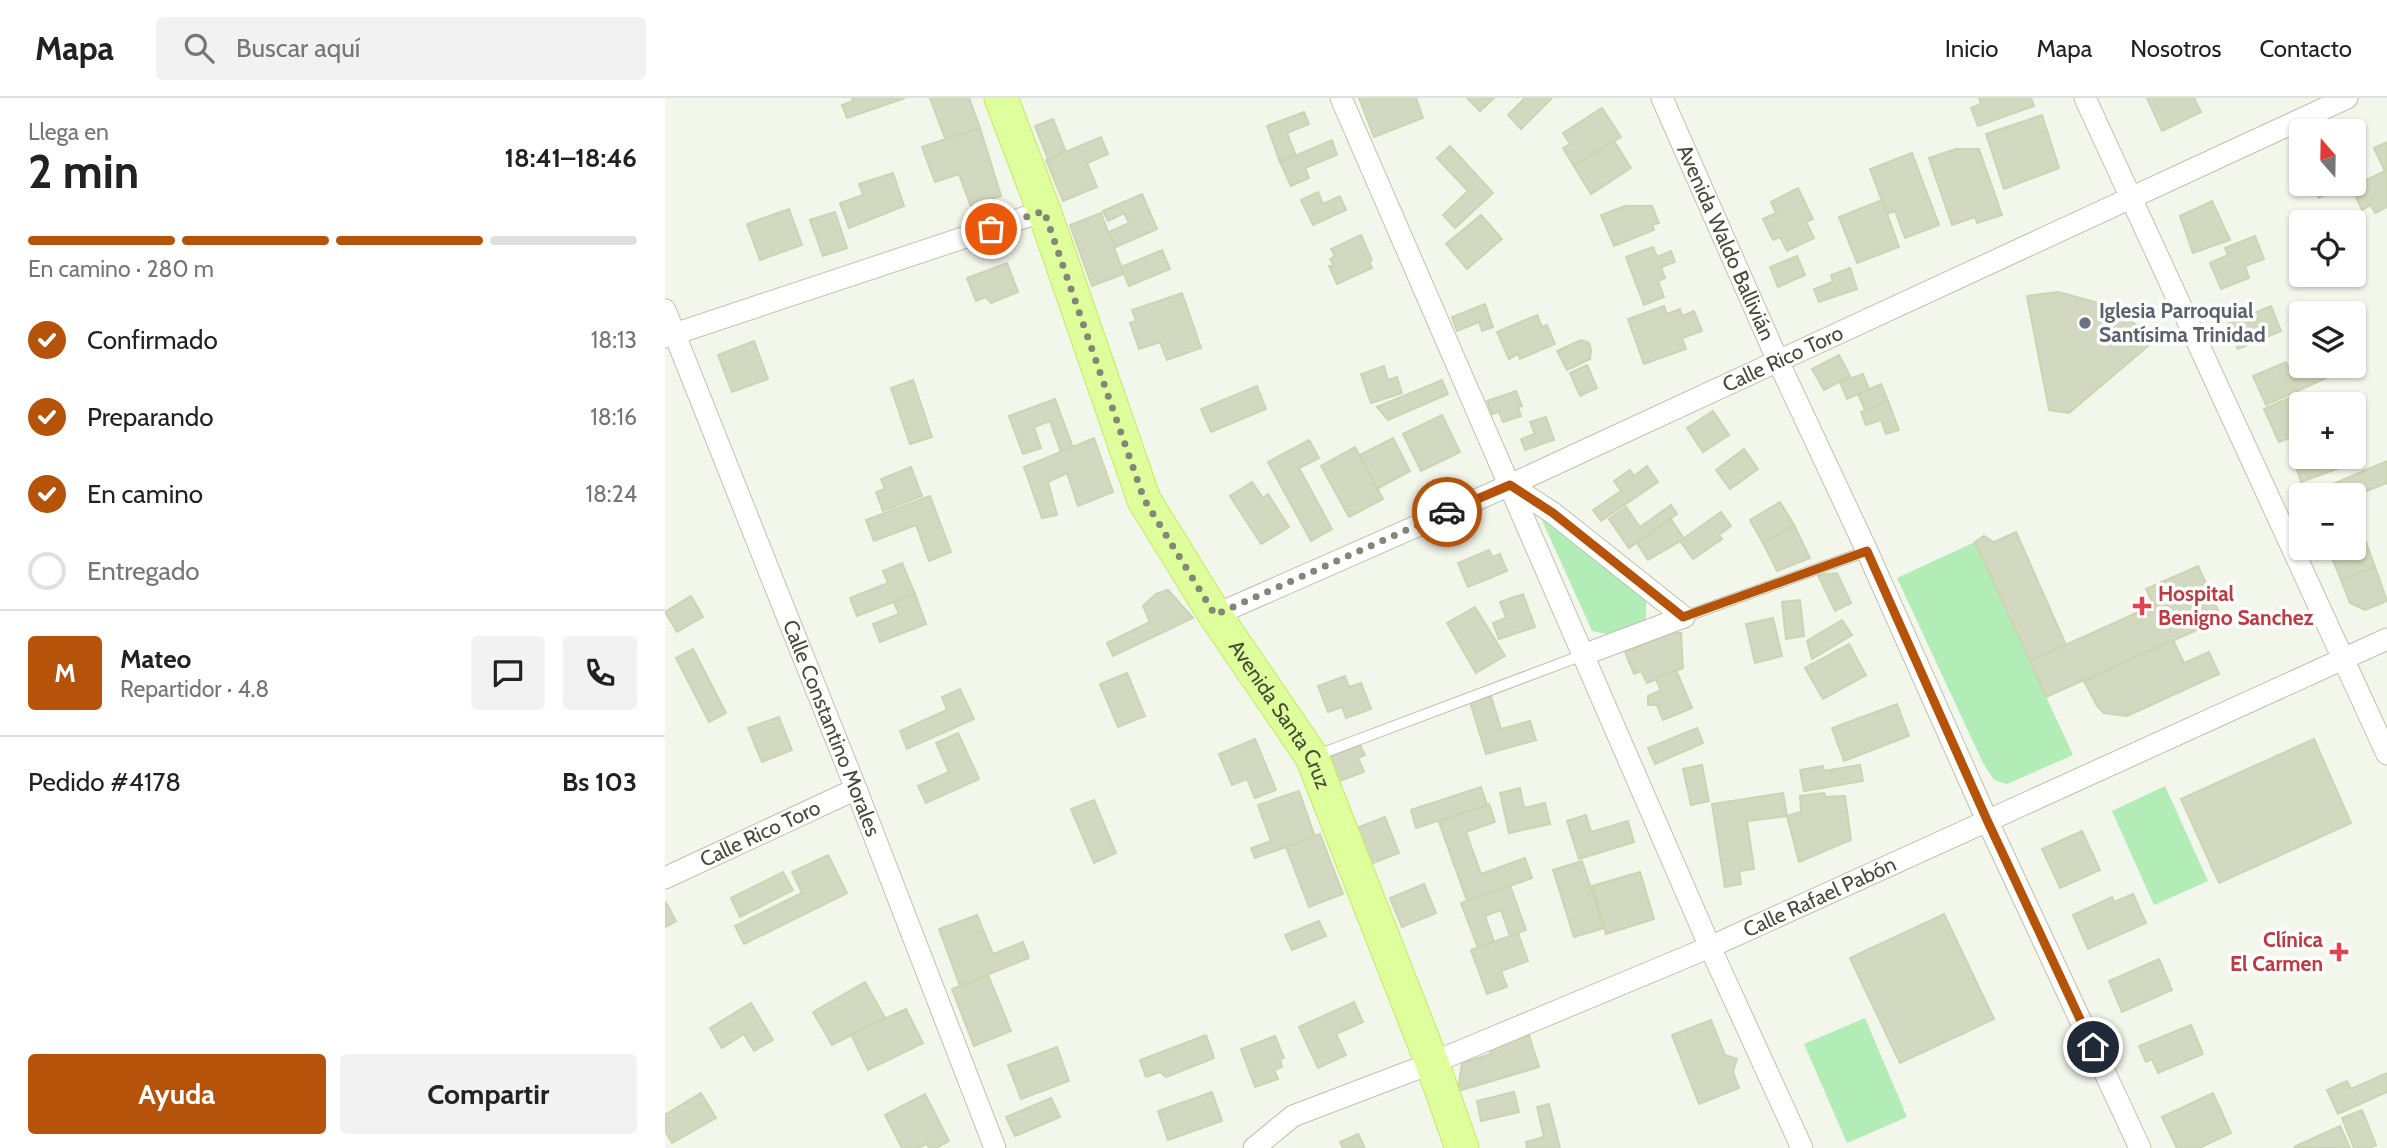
<!DOCTYPE html>
<html lang="es">
<head>
<meta charset="utf-8">
<style>
  body { margin:0; font-family:Cabin,sans-serif; background:#f2f2f2; color:#222; height:100vh; display:flex; flex-direction:column; font-size:26px; white-space:nowrap }
  * { box-sizing:border-box; margin:0 }
  p { font-size:23px; color:#767676 }
  .icon { flex:none; width:38px; height:38px; fill:none; stroke:currentColor; stroke-width:2; stroke-linecap:round; stroke-linejoin:round }
  .map { position:relative; flex:1; overflow:hidden }
  .side { display:flex; flex-direction:column; background:#fff; width:665px }
  .side>* { flex:none }
  .needle { width:46px; rotate:340deg }
  .controls { position:absolute; left:1624px; top:21px; display:grid; gap:14px }
  .controls a { display:grid; place-items:center; width:77px; height:77px; border-radius:7px; background:#fff; box-shadow:0 2px 5px #0004; font-size:35px }
  .pin { position:absolute; display:grid; place-items:center; width:60px; height:60px; color:#fff; margin:-30px; border:4px solid #fff; border-radius:50%; box-shadow:0 2px 7px #0007 }
  .courier { position:absolute; display:grid; place-items:center; width:70px; height:70px; margin:-35px; border:5px solid #b45309; border-radius:50%; background:#fff; color:#222; box-shadow:0 2px 9px #0007 }
  .headline em { font-style:normal; font-weight:700 }
  .headline div { display:flex; flex-direction:column-reverse }
  .headline { display:flex; align-items:center; justify-content:space-between; height:119px; padding:0 28px }
  h1 { font-size:46px; font-weight:700; line-height:52px }
  .bar { display:grid; grid-template-columns:repeat(4,1fr); gap:10px 7px; align-content:center; height:84px; padding:0 28px }
  .bar i { height:9px; border-radius:5px; background:#e0e0e0 }
  .bar .on { background:#b45309 }
  .bar p { grid-column:span 4 }
  .line { display:flex; align-items:center; gap:18px; padding:0 28px; border-top:2px solid #e0e0e0 }
  .line div { flex:1 }
  .round { display:grid; place-items:center; flex:none; width:74px; height:74px; border-radius:7px; background:#f2f2f2 }
  ol { padding:0 28px; list-style:none }
  li { display:flex; align-items:center; gap:21px; height:77px }
  li p { margin-inline-start:auto }
  li .icon { padding:7px; border-radius:50%; background:#b45309; color:#fff; stroke-width:4 }
  li:last-child { color:#767676 }
  li i { width:38px; height:38px; border:4px solid #e0e0e0; border-radius:50% }
  .action { display:flex; gap:14px; margin-top:auto; padding:14px 28px }
  .action a { flex:1; height:80px; border-radius:7px; background:#b45309; color:#fff; font-size:28px; font-weight:700; line-height:80px; text-align:center }
  .action a+a { background:#f2f2f2; color:#222 }
  header { display:flex; align-items:center; gap:42px; box-sizing:border-box; height:98px; padding:0 35px; background:#fff; border-bottom:2px solid #e0e0e0 }
  header strong { font-size:33px }
  nav { display:flex; gap:38px; margin-inline-start:auto; font-size:24px }
  .search { width:490px; height:63px; background:#f2f2f2; display:flex; align-items:center; gap:18px; box-sizing:border-box; padding:0 24px; border-radius:7px; color:#767676; font-size:26px }
  main { display:flex; flex:1; min-height:0 }
  .map>svg:first-child { display:block }
  .green { fill:#b2ecb6 }
  .building { fill:#d3d9c0; stroke:#cdd4b2; stroke-width:2 }
  .lines { fill:none; stroke-linecap:round; stroke-linejoin:round }
  .service-casing { stroke:#bdc3ad; stroke-width:12 }
  .minor-casing { stroke:#bdc3ad; stroke-width:23 }
  .primary-casing { stroke:#c1eb64; stroke-width:35 }
  .service { stroke:#fff; stroke-width:10 }
  .minor { stroke:#fff; stroke-width:21 }
  .primary { stroke:#deff9c; stroke-width:33 }
  .done { stroke:#838777; stroke-width:7; stroke-dasharray:0 12.6 }
  .route { stroke:#b45309; stroke-width:9 }
  .worship-dot { fill:#6b7280; stroke:#fff; stroke-width:2.5 }
  .health-dot { fill:#e0444e; stroke:#fff; stroke-width:2.5 }
  .labels { text-anchor:middle; stroke-width:7; stroke-linejoin:round; paint-order:stroke }
  .street-label { font-size:21px; fill:#474b38; stroke:#fff }
  .worship-label { font-size:21px; font-weight:bold; fill:#5b616d; stroke:#fff; text-anchor:start }
  .health-label { font-size:21px; font-weight:bold; fill:#be3a42; stroke:#fff; text-anchor:start }
</style>
</head>
<body>
<header>
<strong>Mapa</strong>
<div class="search"><svg class="icon" aria-label="search" viewBox="0 0 24 24"><circle cx="10" cy="10" r="6"/><path d="M15 15l6 6"/></svg>Buscar aquí</div>
<nav><a>Inicio</a><a>Mapa</a><a>Nosotros</a><a>Contacto</a></nav>
</header>
<main>
<section class="side">
<div class="headline"><div><h1>2 min</h1><p>Llega en</p></div><em>18:41–18:46</em></div>
<div class="bar"><i class="on"></i><i class="on"></i><i class="on"></i><i></i><p>En camino · 280 m</p></div>
<ol>
<li><svg class="icon" aria-label="check" viewBox="0 0 24 24"><path d="M5 12l5 5 9-10"/></svg>Confirmado<p>18:13</p></li>
<li><svg class="icon" aria-label="check" viewBox="0 0 24 24"><path d="M5 12l5 5 9-10"/></svg>Preparando<p>18:16</p></li>
<li><svg class="icon" aria-label="check" viewBox="0 0 24 24"><path d="M5 12l5 5 9-10"/></svg>En camino<p>18:24</p></li>
<li><i></i>Entregado</li>
</ol>
<div class="line" style="height:126px"><b class="round" style="background:#b45309;color:#fff">M</b><div><b>Mateo</b><p>Repartidor · 4.8</p></div><a class="round"><svg class="icon" aria-label="chat" viewBox="0 0 24 24"><path d="M4 5h16v11H9l-5 4z"/></svg></a><a class="round"><svg class="icon" aria-label="phone" viewBox="0 0 24 24"><path d="M5 4h4l2 5-3 2q2 4 5 5l2-3 5 2v4C11 20 4 13 5 4z"/></svg></a></div>
<div class="line" style="height:91px"><div>Pedido #4178</div><b>Bs 103</b></div>
<div class="action"><a>Ayuda</a><a>Compartir</a></div>
</section>
<div class="map">
<svg width="1722" height="1050" viewBox="0 0 1722 1050">
  <rect width="100%" height="100%" fill="#f3f6eb"/>
  <g class="green">
    <polygon points="876,420 981,502 981,522 942,536 927,533"/>
    <polygon points="1310,444 1408,657 1342,686 1329,682 1318,665 1232,480"/>
    <polygon points="1500,688 1543,783 1489,807 1447,713"/>
    <polygon points="1200,920 1242,1019 1182,1045 1139,946"/>
  </g>
  <g class="building">
    <polygon points="187,0 240,0 182,20 177,7 188,3"/>
    <polygon points="265,0 304,0 315,30 281,43"/>
    <polygon points="694,0 751,0 758,20 709,39"/>
    <polygon points="802,0 829,0 815,13"/>
    <polygon points="860,0 887,0 856,31 843,17"/>
    <polygon points="1314,0 1366,0 1369,8 1313,28 1306,10 1316,6"/>
    <polygon points="1482,0 1529,0 1536,14 1497,33"/>
    <polygon points="937,10 956,39 909,68 898,50 905,46 898,35"/>
    <polygon points="639,14 644,26 622,35 631,58 615,64 602,28"/>
    <polygon points="1377,17 1394,70 1339,91 1321,36"/>
    <polygon points="388,21 401,54 383,61 370,28"/>
    <polygon points="315,30 336,98 306,109 294,76 270,84 257,49"/>
    <polygon points="436,39 443,56 422,65 432,89 398,103 381,62"/>
    <polygon points="667,42 672,57 640,70 644,80 626,88 615,64"/>
    <polygon points="949,43 966,70 926,96 909,68"/>
    <polygon points="1722,44 1722,109 1710,115 1706,107 1697,112 1687,89 1720,73 1709,50"/>
    <polygon points="785,48 828,95 790,130 778,117 803,93 772,60"/>
    <polygon points="1291,51 1314,51 1337,117 1312,125 1310,119 1287,127 1264,60"/>
    <polygon points="1247,55 1274,127 1240,140 1230,113 1222,116 1205,71"/>
    <polygon points="228,75 239,108 184,130 175,105 198,97 194,86"/>
    <polygon points="1646,86 1682,86 1654,100"/>
    <polygon points="1133,90 1148,121 1141,124 1149,140 1122,153 1115,139 1108,142 1098,121 1111,115 1106,104"/>
    <polygon points="653,94 658,106 675,98 681,112 648,127 636,102"/>
    <polygon points="477,96 492,131 451,149 444,134 464,125 459,115 443,123 438,113"/>
    <polygon points="1217,102 1234,149 1192,165 1174,119"/>
    <polygon points="1547,103 1565,142 1528,155 1515,118"/>
    <polygon points="960,108 987,108 994,125 987,127 989,132 949,148 936,117"/>
    <polygon points="124,111 137,147 95,162 82,126"/>
    <polygon points="170,114 182,150 158,158 145,122"/>
    <polygon points="436,115 459,176 427,188 405,127"/>
    <polygon points="816,117 837,141 802,171 781,146"/>
    <polygon points="696,137 707,162 704,163 707,170 672,186 664,168 669,168 665,161 670,158 666,151"/>
    <polygon points="1590,138 1599,161 1580,168 1584,180 1556,191 1545,165 1563,157 1560,150"/>
    <polygon points="988,149 992,159 1006,153 1010,164 996,169 1000,180 993,183 999,199 979,207 961,159"/>
    <polygon points="497,152 505,171 464,188 456,169"/>
    <polygon points="1132,158 1140,177 1113,189 1105,169"/>
    <polygon points="342,165 353,194 326,205 321,199 311,203 302,180"/>
    <polygon points="1185,170 1192,191 1154,204 1149,191 1168,184 1166,177"/>
    <polygon points="1393,194 1430,204 1461,218 1489,243 1404,315 1384,312 1362,198"/>
    <polygon points="517,195 536,250 502,262 495,244 474,251 465,225 471,223 467,212"/>
    <polygon points="820,206 828,229 817,233 814,224 792,233 787,219"/>
    <polygon points="999,208 1002,216 1015,211 1017,218 1029,213 1037,233 1017,240 1021,251 979,266 963,221"/>
    <polygon points="1606,208 1616,233 1573,251 1562,226"/>
    <polygon points="872,217 877,229 882,227 890,246 855,261 853,256 844,261 832,234"/>
    <polygon points="916,242 924,245 926,252 925,261 902,272 892,253"/>
    <polygon points="89,243 103,281 67,294 53,257"/>
    <polygon points="1174,257 1185,278 1159,292 1147,271"/>
    <polygon points="1621,264 1629,282 1646,274 1643,268 1664,268 1668,277 1601,307 1588,278"/>
    <polygon points="922,267 932,290 915,298 905,275"/>
    <polygon points="719,268 723,282 732,279 737,295 706,305 696,276"/>
    <polygon points="1198,276 1204,291 1182,301 1175,284"/>
    <polygon points="248,282 267,339 245,346 226,290"/>
    <polygon points="777,282 783,296 723,322 712,309"/>
    <polygon points="1216,286 1223,303 1200,312 1193,296"/>
    <polygon points="592,288 601,311 546,334 536,311"/>
    <polygon points="851,293 857,308 853,309 856,318 838,324 834,314 827,316 822,303"/>
    <polygon points="1624,300 1636,328 1636,335 1614,344 1599,311"/>
    <polygon points="390,301 408,350 396,354 385,323 369,329 376,350 358,356 344,318"/>
    <polygon points="1223,303 1234,332 1221,336 1216,322 1201,327 1196,314"/>
    <polygon points="1048,313 1064,337 1038,354 1022,330"/>
    <polygon points="777,317 795,354 756,373 738,336"/>
    <polygon points="881,319 889,342 860,352 856,341 870,336 865,324"/>
    <polygon points="429,340 448,394 413,408 402,375 383,384 392,417 377,420 359,369"/>
    <polygon points="728,340 745,373 712,391 695,357"/>
    <polygon points="644,342 654,360 634,370 667,431 646,443 603,364"/>
    <polygon points="690,349 718,401 684,419 656,368"/>
    <polygon points="1079,351 1093,371 1065,391 1051,372"/>
    <polygon points="1651,359 1683,359 1686,366 1636,384 1630,366"/>
    <polygon points="1722,363 1722,385 1689,398 1666,397 1663,388"/>
    <polygon points="982,368 993,384 936,423 928,412 956,393 949,383 965,372 969,378"/>
    <polygon points="246,369 257,398 218,413 211,394 220,391 216,381"/>
    <polygon points="587,384 598,400 603,396 624,429 596,446 565,398"/>
    <polygon points="265,398 286,454 264,463 251,427 209,443 201,422"/>
    <polygon points="1115,404 1129,427 1098,445 1085,422"/>
    <polygon points="1006,407 1012,416 964,450 944,421 961,409 975,429"/>
    <polygon points="1056,414 1066,428 1054,437 1057,441 1028,461 1015,443"/>
    <polygon points="1006,421 1019,441 983,462 972,445"/>
    <polygon points="1129,427 1145,460 1112,473 1098,445"/>
    <polygon points="1351,434 1401,547 1365,563 1310,444 1319,438 1329,444"/>
    <polygon points="1698,436 1710,469 1676,482 1663,450 1689,450 1689,439"/>
    <polygon points="824,452 827,459 835,456 842,473 803,489 793,465"/>
    <polygon points="237,465 250,496 192,518 185,500 223,485 218,473"/>
    <polygon points="1533,468 1557,521 1381,599 1365,563 1489,507 1481,491"/>
    <polygon points="1710,469 1722,503 1700,512 1685,505 1676,482"/>
    <polygon points="1172,475 1186,505 1170,513 1153,477"/>
    <polygon points="503,492 528,520 448,558 442,545 485,524 478,508 491,496"/>
    <polygon points="250,496 261,526 215,544 208,526 234,516 229,504"/>
    <polygon points="858,496 870,529 834,541 828,525 841,520 835,504"/>
    <polygon points="26,498 38,519 12,534 0,514"/>
    <polygon points="1135,502 1139,538 1121,541 1117,504"/>
    <polygon points="810,509 840,558 811,575 782,525"/>
    <polygon points="1108,520 1117,558 1090,565 1081,526"/>
    <polygon points="1177,522 1187,537 1147,561 1142,543"/>
    <polygon points="1005,535 1016,535 1018,570 982,585 976,573 969,576 960,554"/>
    <polygon points="1508,542 1519,565 1544,554 1554,576 1462,618 1439,615 1432,608 1419,583"/>
    <polygon points="1184,546 1201,577 1158,601 1140,570"/>
    <polygon points="28,551 61,615 44,624 11,560"/>
    <polygon points="1011,572 1027,610 998,622 992,607 983,607 983,598 996,592 990,580"/>
    <polygon points="462,575 480,618 453,629 435,586"/>
    <polygon points="680,578 684,589 696,585 706,611 681,620 677,609 663,614 653,588"/>
    <polygon points="295,591 309,621 242,651 235,633 282,612 277,599"/>
    <polygon points="826,598 836,631 865,623 871,642 821,656 805,604"/>
    <polygon points="1232,606 1244,638 1179,663 1167,630"/>
    <polygon points="114,619 127,652 97,664 83,630"/>
    <polygon points="1032,630 1038,645 990,666 983,650"/>
    <polygon points="293,635 314,681 261,705 253,688 284,674 271,645"/>
    <polygon points="590,641 611,692 590,700 582,681 567,687 554,656"/>
    <polygon points="1649,641 1686,725 1554,785 1516,701"/>
    <polygon points="695,647 700,657 693,660 699,674 669,685 659,661"/>
    <polygon points="1037,667 1044,703 1026,707 1018,671"/>
    <polygon points="1195,667 1198,683 1139,693 1135,672 1158,668 1159,673"/>
    <polygon points="816,689 822,707 751,730 746,712"/>
    <polygon points="855,690 859,710 880,705 885,726 844,735 835,695"/>
    <polygon points="634,693 650,739 590,760 586,750 606,743 593,707"/>
    <polygon points="1118,695 1122,718 1082,723 1089,771 1074,773 1076,786 1060,789 1047,706"/>
    <polygon points="1159,695 1161,699 1180,698 1186,742 1134,764 1122,718 1136,714 1135,698"/>
    <polygon points="429,702 451,755 429,765 406,711"/>
    <polygon points="824,706 830,724 801,734 816,776 860,760 867,780 802,803 774,724"/>
    <polygon points="921,717 926,734 963,723 969,744 914,761 902,723"/>
    <polygon points="720,719 734,755 703,767 689,731"/>
    <polygon points="1417,733 1435,772 1395,790 1377,751"/>
    <polygon points="655,736 678,796 644,809 621,749"/>
    <polygon points="163,757 182,795 79,846 70,828 137,795 127,774"/>
    <polygon points="917,763 939,830 909,839 888,772"/>
    <polygon points="118,774 128,792 75,819 66,800"/>
    <polygon points="975,774 989,821 941,836 927,788"/>
    <polygon points="759,786 771,815 737,829 725,800"/>
    <polygon points="845,787 861,832 845,838 836,812 820,818 829,844 813,850 796,805"/>
    <polygon points="1468,796 1481,825 1423,851 1408,817 1447,799 1449,804"/>
    <polygon points="0,803 11,823 0,829"/>
    <polygon points="1279,816 1329,921 1235,965 1185,860"/>
    <polygon points="312,817 328,856 358,844 364,860 295,888 274,831"/>
    <polygon points="654,823 661,838 627,852 620,837"/>
    <polygon points="853,835 863,863 836,873 842,889 822,896 806,852"/>
    <polygon points="1494,861 1507,892 1457,914 1444,883"/>
    <polygon points="323,877 346,933 309,948 287,891"/>
    <polygon points="200,884 220,920 167,947 148,914"/>
    <polygon points="689,904 698,924 671,936 681,957 653,970 634,929"/>
    <polygon points="86,905 108,942 89,953 79,936 57,950 45,930"/>
    <polygon points="241,911 258,945 203,972 186,936"/>
    <polygon points="1046,922 1060,957 1072,961 1068,974 1074,990 1034,1006 1007,937"/>
    <polygon points="1526,927 1538,956 1493,975 1487,961 1481,964 1474,948"/>
    <polygon points="541,937 549,960 501,979 495,974 481,979 475,962"/>
    <polygon points="864,937 874,969 793,993 797,965 826,956 824,949"/>
    <polygon points="610,938 619,960 615,961 617,969 609,972 613,981 590,989 576,951"/>
    <polygon points="392,949 404,983 356,1001 343,967"/>
    <polygon points="1722,975 1722,994 1673,1016 1662,992 1682,983 1686,991"/>
    <polygon points="547,994 557,1023 503,1042 493,1013"/>
    <polygon points="849,994 854,1014 816,1023 812,1003"/>
    <polygon points="36,995 51,1020 7,1045 0,1033 0,1017"/>
    <polygon points="1548,995 1566,1035 1534,1050 1512,1050 1497,1019"/>
    <polygon points="260,996 284,1043 271,1050 265,1050 261,1046 253,1050 237,1050 220,1017"/>
    <polygon points="386,1000 395,1019 350,1038 341,1019"/>
    <polygon points="884,1006 895,1050 862,1050 861,1044 879,1039 872,1009"/>
    <polygon points="1697,1012 1711,1047 1705,1050 1689,1050 1677,1020"/>
    <polygon points="1675,1028 1685,1050 1629,1049"/>
    <polygon points="693,1036 700,1050 678,1050 675,1044"/>
  </g>
  <g class="lines">
    <defs>
      <g id="service">
        <polyline points="1019,519 1202,453"/>
        <polyline points="650,658 918,557"/>
      </g>
      <g id="minor">
        <polyline points="676,0 1045,849 1137,1050"/>
        <path id="s1" d="M 997,0 L 1113,263 L 1202,453 L 1322,722 L 1475,1050"/>
        <polyline points="1420,0 1722,656"/>
        <path id="s2" d="M 0,212 L 191,691 L 330,1050"/>
        <polyline points="0,239 379,113"/>
        <polyline points="845,387 888,415 1019,519"/>
        <path id="s3" d="M 550,517 L 845,387 L 1682,0"/>
        <polyline points="918,557 1019,519"/>
        <path id="s4" d="M 0,780 L 191,691"/>
        <path id="s5" d="M 589,1050 L 628,1018 L 767,965 L 1045,849 L 1722,541"/>
      </g>
      <g id="primary">
        <path id="s6" d="M 336,0 L 379,113 L 479,402 L 550,517 L 647,659 L 767,965 L 797,1050"/>
      </g>
    </defs>
    <use href="#service" class="service-casing"/>
    <use href="#minor" class="minor-casing"/>
    <use href="#primary" class="primary-casing"/>
    <use href="#service" class="service"/>
    <use href="#minor" class="minor"/>
    <use href="#primary" class="primary"/>
  </g>
  <g class="lines">
    <polyline class="done" points="326,131 379,113 479,401 550,517 782,414"/>
    <polyline class="route" points="782,414 845,387 888,415 1018,519 1202,453 1322,722 1428,949"/>
  </g>
  <circle class="worship-dot" cx="1420" cy="225" r="7"/>
  <g class="health-dot">
    <path d="M1473.5 497.5h7v7h7v7h-7v7h-7v-7h-7v-7h7z"/>
    <path d="M1670.5 843.5h7v7h7v7h-7v7h-7v-7h-7v-7h7z"/>
  </g>
  <g class="labels">
    <g class="street-label">
      <text dy="7" stroke="none"><textPath href="#s1" startOffset="158">Avenida Waldo Ballivián</textPath></text>
      <text dy="7" stroke="none"><textPath href="#s3" startOffset="623">Calle Rico Toro</textPath></text>
      <text dy="7" stroke="none"><textPath href="#s6" startOffset="681">Avenida Santa Cruz</textPath></text>
      <text dy="7" stroke="none"><textPath href="#s2" startOffset="450">Calle Constantino Morales</textPath></text>
      <text dy="7" stroke="none"><textPath href="#s4" startOffset="105">Calle Rico Toro</textPath></text>
      <text dy="7" stroke="none"><textPath href="#s5" startOffset="621">Calle Rafael Pabón</textPath></text>
    </g>
    <g class="worship-label">
      <text x="1434" y="220">Iglesia Parroquial<tspan x="1434" dy="24">Santísima Trinidad</tspan></text>
    </g>
    <g class="health-label">
      <text x="1493" y="503">Hospital<tspan x="1493" dy="24">Benigno Sanchez</tspan></text>
      <text x="1658" y="849" text-anchor="end">Clínica<tspan x="1658" dy="24">El Carmen</tspan></text>
    </g>
  </g>
</svg>
<div class="controls">
<a><svg class="needle" viewBox="-14 -14 28 28"><path d="M0-13l5 13h-10z" fill="#e53935"/><path d="M0 13l5-13h-10z" fill="#767676"/></svg></a>
<a><svg class="icon" aria-label="locate" viewBox="0 0 24 24"><circle cx="12" cy="12" r="6"/><path d="M12 2v4M12 18v4M2 12h4M18 12h4"/></svg></a>
<a><svg class="icon" aria-label="layers" viewBox="0 0 24 24"><path d="M12 4l9 5-9 5-9-5zM3 14l9 5 9-5"/></svg></a>
<a>+</a>
<a>−</a>
</div>
<div class="pin" style="left:326px;top:131px;background:#ea580c"><svg class="icon" aria-label="bag" viewBox="0 0 24 24"><path d="M5 8h14l-1 12H6zM9 8a3 3 0 0 1 6 0"/></svg></div>
<div class="pin" style="left:1428px;top:949px;background:#1f2937"><svg class="icon" aria-label="home" viewBox="0 0 24 24"><path d="M3 11l9-7 9 7M6 9v11h12V9"/></svg></div>
<div class="courier" style="left:782px;top:414px"><svg class="icon" aria-label="car" viewBox="0 0 24 24"><path d="M5 17H2v-5l4-1 3-4h7l3 4 3 1v5h-3M9 17h6M6 11h13"/><circle cx="7" cy="17" r="2"/><circle cx="17" cy="17" r="2"/></svg></div>
</div>
</main>
</body>
</html>
